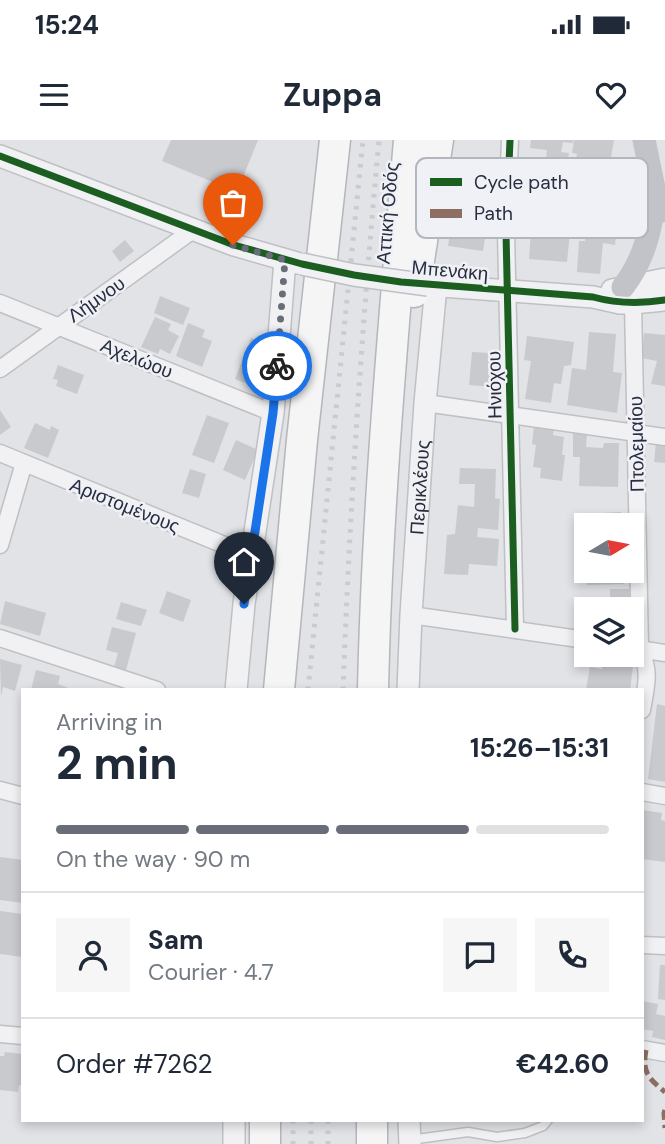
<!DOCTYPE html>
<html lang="en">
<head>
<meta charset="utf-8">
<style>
  body { margin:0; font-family:"DM Sans",sans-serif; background:#f6f6f7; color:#1f2937; height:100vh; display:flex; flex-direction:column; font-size:26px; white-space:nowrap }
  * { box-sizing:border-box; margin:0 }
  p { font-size:23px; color:#747a83 }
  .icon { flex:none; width:38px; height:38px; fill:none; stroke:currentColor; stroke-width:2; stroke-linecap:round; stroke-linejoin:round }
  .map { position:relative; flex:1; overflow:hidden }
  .sheet { position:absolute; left:21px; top:548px; width:623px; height:434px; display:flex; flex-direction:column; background:#fff; border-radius:0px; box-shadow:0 4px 10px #0003 }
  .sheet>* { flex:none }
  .needle { width:46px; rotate:80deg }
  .fabs { position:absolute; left:574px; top:373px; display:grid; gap:14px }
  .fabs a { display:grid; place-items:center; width:70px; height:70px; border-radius:0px; background:#fff; box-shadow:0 4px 10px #0003; font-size:35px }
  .pin { position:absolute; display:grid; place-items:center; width:60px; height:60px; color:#fff; margin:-72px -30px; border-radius:50% 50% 50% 0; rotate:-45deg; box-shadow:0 0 7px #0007 }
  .pin .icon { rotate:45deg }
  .courier { position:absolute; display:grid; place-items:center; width:70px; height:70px; margin:-35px; border:5px solid #1a73e8; border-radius:50%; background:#fff; color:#222; box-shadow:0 2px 9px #0007 }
  .head em { font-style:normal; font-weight:700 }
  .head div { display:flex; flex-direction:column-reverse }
  .head { display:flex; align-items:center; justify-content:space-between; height:119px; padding:0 35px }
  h1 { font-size:46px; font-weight:700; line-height:52px }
  .bar { display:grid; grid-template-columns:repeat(4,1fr); gap:10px 7px; align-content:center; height:84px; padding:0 35px }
  .bar i { height:9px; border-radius:5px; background:#e0e1e3 }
  .bar .active { background:#696d79 }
  .bar p { grid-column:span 4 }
  .line { display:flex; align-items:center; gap:18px; padding:0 35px; border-top:2px solid #e0e1e3 }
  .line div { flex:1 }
  .round { display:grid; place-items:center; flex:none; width:74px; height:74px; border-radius:0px; background:#f6f6f7 }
  .status { display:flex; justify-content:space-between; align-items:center; height:49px; padding:0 35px; background:#fff; direction:ltr }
  .status svg { height:19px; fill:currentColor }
  header { display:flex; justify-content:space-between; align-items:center; height:91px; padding:0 35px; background:#fff; font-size:32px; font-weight:700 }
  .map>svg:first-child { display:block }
  .building { fill:#c8cace }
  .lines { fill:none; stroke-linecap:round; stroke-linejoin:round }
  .service-casing { stroke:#bec0c3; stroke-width:11 }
  .minor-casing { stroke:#bec0c3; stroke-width:19 }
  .tertiary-casing { stroke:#bec0c3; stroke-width:24 }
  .motorway-casing { stroke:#b4b6bb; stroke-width:33 }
  .service { stroke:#f1f1f3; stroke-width:8 }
  .minor { stroke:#f1f1f3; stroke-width:16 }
  .tertiary { stroke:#f1f1f3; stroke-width:21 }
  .secondary { stroke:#c2c3c8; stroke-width:23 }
  .motorway { stroke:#f5f5f6; stroke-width:30 }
  .rail { stroke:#cacbcf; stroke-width:5; stroke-dasharray:3.5 7; stroke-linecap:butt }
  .tertiary-bridge-casing { stroke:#bec0c3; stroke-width:24; stroke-linecap:butt }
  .tertiary-bridge { stroke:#f1f1f3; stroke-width:21 }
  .quiet { stroke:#8d6e63; stroke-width:5; stroke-dasharray:10 5; stroke-linecap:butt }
  .cycleway-casing { stroke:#eff1f6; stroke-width:11 }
  .cycleway { stroke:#1b5e20; stroke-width:7 }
  .done { stroke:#696d79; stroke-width:7; stroke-dasharray:0 12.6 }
  .route { stroke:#1a73e8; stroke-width:9 }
  .labels { text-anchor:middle; stroke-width:5; stroke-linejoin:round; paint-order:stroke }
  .street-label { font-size:19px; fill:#282e3f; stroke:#eff1f6 }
  .key { fill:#eff1f6; stroke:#b3b6bf; stroke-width:2 }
  .key-label { font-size:19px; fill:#282e3f }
</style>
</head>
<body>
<div class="status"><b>15:24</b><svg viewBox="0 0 49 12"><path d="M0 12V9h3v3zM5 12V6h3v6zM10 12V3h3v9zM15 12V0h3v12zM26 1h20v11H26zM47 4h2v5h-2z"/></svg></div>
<header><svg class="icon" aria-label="menu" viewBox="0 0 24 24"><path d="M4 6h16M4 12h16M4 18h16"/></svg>Zuppa<svg class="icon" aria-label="heart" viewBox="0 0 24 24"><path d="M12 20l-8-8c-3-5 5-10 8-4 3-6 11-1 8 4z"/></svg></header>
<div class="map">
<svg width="665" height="1004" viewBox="0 0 665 1004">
  <rect width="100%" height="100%" fill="#e1e3e6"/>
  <g class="building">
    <polygon points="171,0 258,0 237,52 162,21"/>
    <polygon points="531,0 573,0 573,3 563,2 561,12 569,13 565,38 544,35 547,10 530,8"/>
    <polygon points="574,0 614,0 606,46 572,41 577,14 572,13"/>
    <polygon points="456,54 491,59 483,111 448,106"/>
    <polygon points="526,62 557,64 554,91 570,92 567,122 529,119 531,89 524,88"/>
    <polygon points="602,74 618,76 615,105 603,103 600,134 577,132 579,101 585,101 587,79 601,81"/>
    <polygon points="125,100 134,111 120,122 112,111"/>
    <polygon points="160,156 190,168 183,185 154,173"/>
    <polygon points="155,177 171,184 168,190 179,196 170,214 160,209 158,214 141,207"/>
    <polygon points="188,183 205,190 202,197 212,201 202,227 176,216"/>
    <polygon points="589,192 616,194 613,232 622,233 617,273 567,265 572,228 586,230"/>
    <polygon points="644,193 665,195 665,246 651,244 657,221 642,218"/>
    <polygon points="527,196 574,202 571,225 564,226 561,244 554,243 551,263 525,259 531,221 524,220"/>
    <polygon points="251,198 271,206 255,247 235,239"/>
    <polygon points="472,212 491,213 490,227 496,228 495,247 469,245"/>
    <polygon points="58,225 84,235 77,254 56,246 58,240 53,239"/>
    <polygon points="0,270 11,287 0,295"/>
    <polygon points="207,275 229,283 214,323 192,315"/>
    <polygon points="35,283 50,290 51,286 59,290 48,318 24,308"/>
    <polygon points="534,286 554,288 553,295 564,297 562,315 565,315 562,341 540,338 541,328 533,327 536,305 532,304"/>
    <polygon points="573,293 587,293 586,307 603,308 604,303 619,303 618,347 579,346 580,317 573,317"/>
    <polygon points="236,300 258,310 245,340 223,330"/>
    <polygon points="656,302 665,303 665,323 654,322"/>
    <polygon points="460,328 496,329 495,358 500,359 498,390 478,388 477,397 499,399 497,426 469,424 468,435 444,434 447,395 455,394 458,365 474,367 475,344 459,344"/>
    <polygon points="190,329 206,334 199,358 182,353"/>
    <polygon points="621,372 621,385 585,385 584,374"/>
    <polygon points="587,430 623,430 624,444 587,445"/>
    <polygon points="610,449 629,449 629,469 600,469 602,458 610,460"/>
    <polygon points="167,451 191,460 183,482 159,473"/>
    <polygon points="5,461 46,473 40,496 0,484"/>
    <polygon points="121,462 147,470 141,486 116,479"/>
    <polygon points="112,487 136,493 126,530 114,527 118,513 106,510"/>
    <polygon points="0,519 22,525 15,551 3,547 1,557"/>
    <polygon points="603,521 633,526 630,550 586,550 590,527 602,529"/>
    <polygon points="36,530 60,536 58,544 74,550 31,550"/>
    <polygon points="657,564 665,566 665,642 648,639"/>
    <polygon points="642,670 662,673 661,680 665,681 665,722 642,719"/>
    <polygon points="0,717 23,720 23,763 0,760"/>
    <polygon points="0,771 23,774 23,817 0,814"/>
    <polygon points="660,825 665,825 665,860 658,859"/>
    <polygon points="642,861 658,864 656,874 665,876 665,900 652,897 653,891 642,889"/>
    <polygon points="5,912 22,914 23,945 19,945 18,952 0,950 0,916 4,916"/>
  </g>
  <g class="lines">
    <defs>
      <polyline id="service" points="410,1000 468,992 497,997 525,993 543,986 548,980"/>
      <g id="minor">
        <polyline points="510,0 506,93 515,489"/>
        <polyline points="0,163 273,273"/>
        <path d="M 633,163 L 640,509 C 651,532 646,546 642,570"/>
        <polyline points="0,229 193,90"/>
        <polyline points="425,263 665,297"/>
        <polyline points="0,313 251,416"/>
        <polyline points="0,405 24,323"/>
        <polyline points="411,475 586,500"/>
        <polyline points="0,498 157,550"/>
        <polyline points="633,508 665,513"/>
        <polyline points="0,650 23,656"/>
        <polyline points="642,652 665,656"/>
        <polyline points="642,805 665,806"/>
        <polyline points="0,894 23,896"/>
        <polyline points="642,909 665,913"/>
      </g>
      <g id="tertiary">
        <polyline points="0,16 234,105 297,123"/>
        <polyline points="428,145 593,157 620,163 633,163 665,160"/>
        <polyline points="612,150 665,139"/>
        <polyline points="236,550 244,464 273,273 285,120"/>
        <path id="s1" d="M 408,550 L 411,475 L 425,263 L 436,146"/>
        <polyline points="234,980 234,1004"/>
        <polyline points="409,980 410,1004"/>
      </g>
      <g id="motorway">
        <polyline points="414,152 438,0"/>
        <polyline points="279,550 302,300 335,0"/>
        <path d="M 373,550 C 377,366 394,183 409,0"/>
        <polyline points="265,980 265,1004"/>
        <polyline points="372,980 372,1004"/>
      </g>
    </defs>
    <use href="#service" class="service-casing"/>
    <use href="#minor" class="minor-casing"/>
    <use href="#tertiary" class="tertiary-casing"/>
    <use href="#motorway" class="motorway-casing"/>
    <use href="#service" class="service"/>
    <use href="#minor" class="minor"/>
    <use href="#tertiary" class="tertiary"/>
    <g class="secondary">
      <polyline points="644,0 659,72"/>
      <path d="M 623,147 C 644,120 651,90 655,57"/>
    </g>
    <use href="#motorway" class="motorway"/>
    <g class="rail">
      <polyline points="308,550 363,0"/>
      <path d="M 343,550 C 350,366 362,183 379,0"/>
      <polyline points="293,980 293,1004"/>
      <polyline points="311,980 311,1004"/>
      <polyline points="328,980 328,1004"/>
    </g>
    <defs>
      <polyline id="tertiary-bridge" points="302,124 354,135 428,145"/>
    </defs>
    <use href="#tertiary-bridge" class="tertiary-bridge-casing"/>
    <use href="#tertiary-bridge" class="tertiary-bridge"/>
    <g class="quiet">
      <path d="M 646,910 C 642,932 648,938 665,952"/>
      <polyline points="665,970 664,973 665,988"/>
    </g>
    <defs>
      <g id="cycleway">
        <polyline points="510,0 506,93 515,489"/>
        <path d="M 0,16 L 234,105 L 302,124 L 354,135 L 401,142 L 593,157 C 618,164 640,164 665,160"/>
      </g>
    </defs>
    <use href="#cycleway" class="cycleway-casing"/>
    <use href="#cycleway" class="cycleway"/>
  </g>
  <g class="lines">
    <polyline class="done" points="233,105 285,120 277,226"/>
    <polyline class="route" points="244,464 273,273 277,226"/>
  </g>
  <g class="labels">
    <g class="street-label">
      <text transform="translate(387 73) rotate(-85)" y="7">Αττική Οδός</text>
      <text transform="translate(450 130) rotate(5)" y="7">Μπενάκη</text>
      <text transform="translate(96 159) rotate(-35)" y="7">Λήμνου</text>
      <text transform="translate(137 218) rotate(22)" y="7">Αχελώου</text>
      <text transform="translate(494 245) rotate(-91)" y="7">Ηνιόχου</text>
      <text transform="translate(636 304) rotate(-91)" y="7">Πτολεμαίου</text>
      <text dy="7" stroke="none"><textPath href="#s1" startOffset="203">Περικλέους</textPath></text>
      <text transform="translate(125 365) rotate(22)" y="7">Αριστομένους</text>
    </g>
  </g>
  <rect x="416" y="18" width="232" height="80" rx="10" class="key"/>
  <rect x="430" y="38" width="32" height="8" fill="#1b5e20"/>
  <rect x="430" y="69" width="32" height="9" fill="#8d6e63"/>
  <g class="key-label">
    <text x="474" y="49">Cycle path</text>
    <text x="474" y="80">Path</text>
  </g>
</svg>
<div class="fabs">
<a><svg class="needle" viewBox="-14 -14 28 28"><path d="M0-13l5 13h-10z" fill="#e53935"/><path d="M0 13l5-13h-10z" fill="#747a83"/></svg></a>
<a><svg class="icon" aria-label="layers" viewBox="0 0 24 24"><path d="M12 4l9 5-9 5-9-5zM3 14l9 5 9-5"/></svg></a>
</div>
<div class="pin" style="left:233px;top:105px;background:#ea580c"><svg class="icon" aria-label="bag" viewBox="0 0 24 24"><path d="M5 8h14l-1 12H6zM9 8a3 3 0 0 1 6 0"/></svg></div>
<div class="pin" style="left:244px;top:464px;background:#1f2937"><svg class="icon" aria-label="home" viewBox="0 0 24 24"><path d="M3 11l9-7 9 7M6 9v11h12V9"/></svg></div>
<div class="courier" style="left:277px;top:226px"><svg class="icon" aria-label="bike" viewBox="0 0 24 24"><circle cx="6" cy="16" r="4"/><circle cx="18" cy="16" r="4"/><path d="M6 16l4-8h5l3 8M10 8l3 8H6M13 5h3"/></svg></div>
<section class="sheet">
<div class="head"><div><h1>2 min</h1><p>Arriving in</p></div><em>15:26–15:31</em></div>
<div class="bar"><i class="active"></i><i class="active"></i><i class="active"></i><i></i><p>On the way · 90 m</p></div>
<div class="line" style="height:126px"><a class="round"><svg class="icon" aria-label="person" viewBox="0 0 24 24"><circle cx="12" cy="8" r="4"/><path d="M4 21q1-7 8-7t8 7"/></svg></a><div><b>Sam</b><p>Courier · 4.7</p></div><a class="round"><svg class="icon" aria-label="chat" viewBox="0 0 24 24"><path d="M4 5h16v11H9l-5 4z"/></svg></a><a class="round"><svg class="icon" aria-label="phone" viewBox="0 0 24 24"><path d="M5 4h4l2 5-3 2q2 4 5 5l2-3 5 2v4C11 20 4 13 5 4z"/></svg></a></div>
<div class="line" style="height:91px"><div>Order #7262</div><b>€42.60</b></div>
</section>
</div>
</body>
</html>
